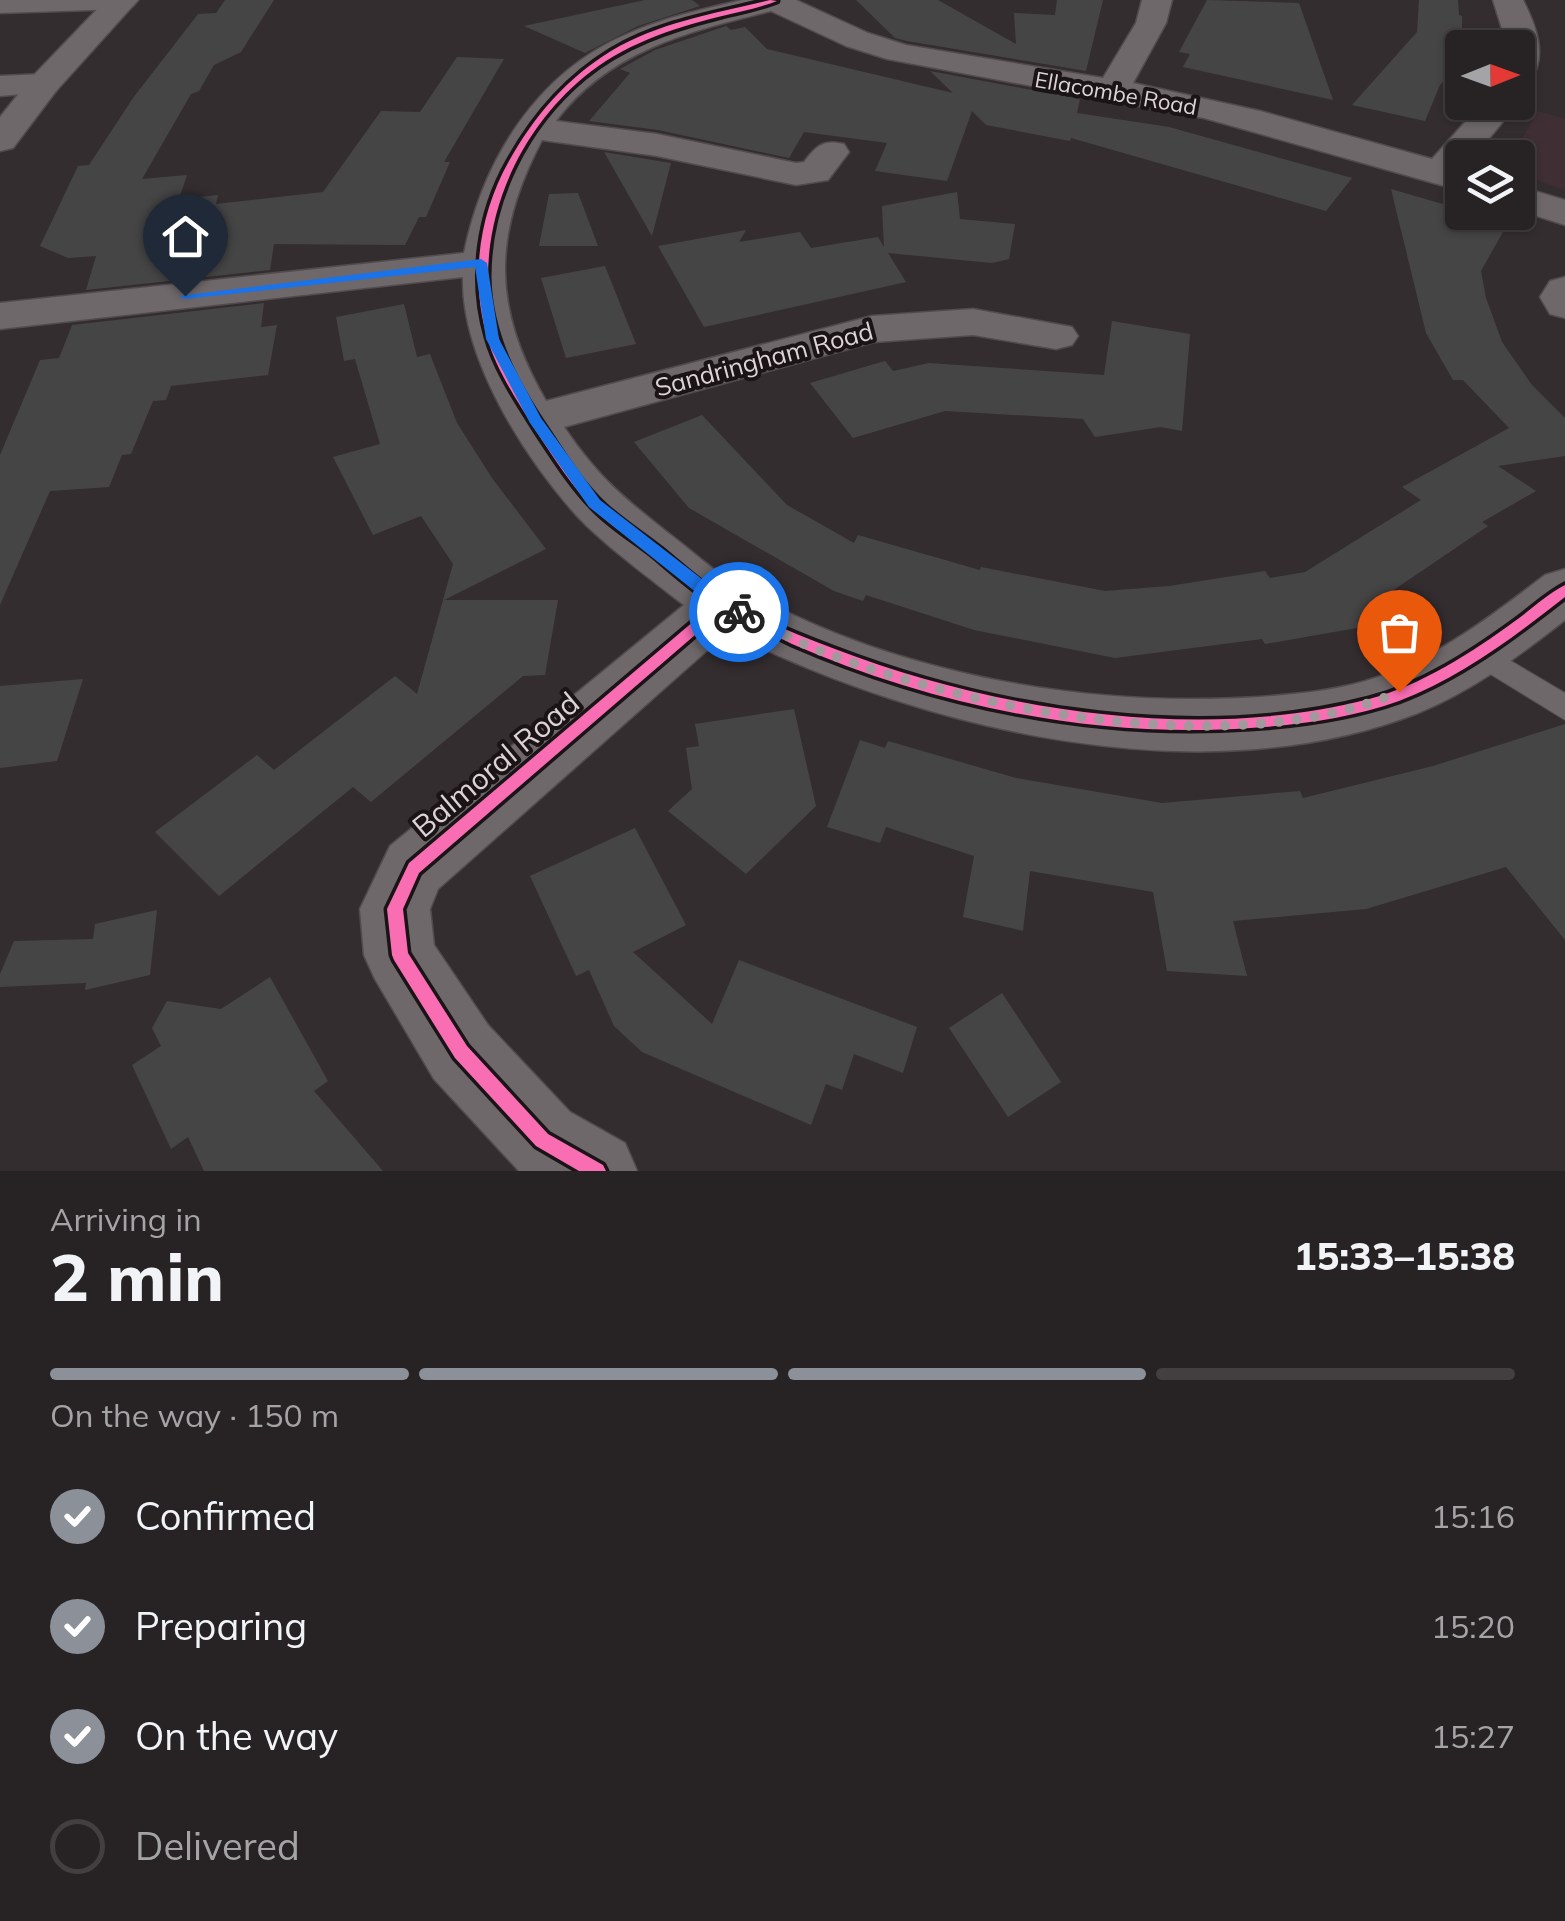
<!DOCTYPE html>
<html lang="en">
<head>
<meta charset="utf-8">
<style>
  body { margin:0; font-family:Mulish,sans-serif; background:#2f2a2c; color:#f1f3f6; height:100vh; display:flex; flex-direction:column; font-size:38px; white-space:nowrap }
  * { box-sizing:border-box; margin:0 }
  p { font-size:32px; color:#a4a4a6 }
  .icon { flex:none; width:55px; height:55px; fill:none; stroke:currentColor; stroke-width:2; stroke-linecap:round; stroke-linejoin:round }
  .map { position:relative; height:1171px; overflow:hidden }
  .drawer { display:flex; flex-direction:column; background:#272224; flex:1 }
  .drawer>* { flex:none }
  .needle { width:65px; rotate:89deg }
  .controls { position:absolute; left:1445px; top:30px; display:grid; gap:20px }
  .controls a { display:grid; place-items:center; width:90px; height:90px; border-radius:10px; background:#272224; box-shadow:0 2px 8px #0004,0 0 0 2px #433f41; font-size:50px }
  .pin { position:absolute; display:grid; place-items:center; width:85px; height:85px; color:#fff; margin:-102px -42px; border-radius:50% 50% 50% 0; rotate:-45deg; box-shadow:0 0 10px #0007 }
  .pin .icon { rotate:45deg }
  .courier { position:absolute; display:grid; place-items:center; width:100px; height:100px; margin:-50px; border:8px solid #1a73e8; border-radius:50%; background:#fff; color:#222; box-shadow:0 2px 12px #0007 }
  .summary em { font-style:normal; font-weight:800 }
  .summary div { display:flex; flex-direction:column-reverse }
  .summary { display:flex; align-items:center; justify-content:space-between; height:170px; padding:0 50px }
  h1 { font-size:65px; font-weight:800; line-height:75px }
  .bar { display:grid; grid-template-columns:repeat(4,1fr); gap:15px 10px; align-content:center; height:120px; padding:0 50px }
  .bar i { height:12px; border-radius:8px; background:#433f41 }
  .bar .active { background:#8c9099 }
  .bar p { grid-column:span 4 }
  ol { padding:0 50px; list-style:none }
  li { display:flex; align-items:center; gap:30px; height:110px }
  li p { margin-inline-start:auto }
  li .icon { padding:10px; border-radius:50%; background:#8c9099; color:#fff; stroke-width:4 }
  li:last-child { color:#a4a4a6 }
  li i { width:55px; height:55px; border:5px solid #433f41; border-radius:50% }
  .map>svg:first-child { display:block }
  .built { fill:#402e35 }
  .building { fill:#464545 }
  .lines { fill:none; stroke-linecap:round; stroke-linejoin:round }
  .lane-casing { stroke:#524b4e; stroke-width:2 }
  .street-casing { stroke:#524b4e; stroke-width:3 }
  .secondary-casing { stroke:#524b4e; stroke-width:3 }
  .lane { fill:#6e686a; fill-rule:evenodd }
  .street { fill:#6e686a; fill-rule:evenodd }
  .secondary { fill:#6e686a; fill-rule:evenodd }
  .cycleway-casing { stroke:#1a1417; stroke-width:7 }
  .cycleway { fill:#f96db3; fill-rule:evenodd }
  .route { fill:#1a73e8 }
  .done { stroke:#a1999c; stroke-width:10; stroke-dasharray:0 18 }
  .labels { text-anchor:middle; stroke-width:8; stroke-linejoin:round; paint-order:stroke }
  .far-street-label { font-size:22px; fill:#dcd3d6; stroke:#1a1417 }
  .street-label { font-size:25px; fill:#dcd3d6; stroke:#1a1417 }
  .near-street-label { font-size:30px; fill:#dcd3d6; stroke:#1a1417 }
</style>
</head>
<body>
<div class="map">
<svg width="1565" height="1171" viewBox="0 0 1565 1171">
  <rect width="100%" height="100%" fill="#342d30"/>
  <polygon class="built" points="1538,111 1565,119 1565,190 1518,174 1518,158 1512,157"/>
  <g class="building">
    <polygon points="225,0 274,0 241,52 214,65 199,91 191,94 142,179 187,175 179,199 218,195 216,204 323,192 381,111 420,112 457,57 504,59 444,162 450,162 426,217 419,217 405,245 274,244 270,270 86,290 96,256 68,258 40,246 78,166 89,165 133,98 198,14 216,13"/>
    <polygon points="645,0 692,0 700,6 638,26 585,53 524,26"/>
    <polygon points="856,0 938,0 1016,44 1014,13 1055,15 1057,0 1103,0 1086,71 907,41 895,38"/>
    <polygon points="1207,0 1299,3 1333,100 1183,67 1190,54 1179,52"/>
    <polygon points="1419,0 1458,0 1459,15 1462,16 1462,59 1440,85 1425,121 1352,105 1417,32"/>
    <polygon points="726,26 731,30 745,27 767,49 953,93 930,71 1080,99 1077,113 1169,127 1352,178 1326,211 1071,138 1070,141 986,125 972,111 947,181 875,171 887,143 804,132 789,158 658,130 589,121 630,73 620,69 655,50"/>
    <polygon points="604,152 671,163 652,236"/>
    <polygon points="1391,189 1508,223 1481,271 1486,298 1502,342 1532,385 1565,418 1565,456 1498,466 1536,491 1482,522 1488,526 1376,602 1391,622 1265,644 1262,639 1115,658 974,630 866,595 863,601 834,591 689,508 634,442 702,415 787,505 854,543 858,535 980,570 981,567 1105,591 1169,586 1265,571 1270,578 1305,572 1421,500 1402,487 1509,428 1463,380 1453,380 1426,333"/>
    <polygon points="957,192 960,219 1015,224 1009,259 992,263 888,253 906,282 704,327 658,246 746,230 739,242 800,232 811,248 878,237 884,247 882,206"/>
    <polygon points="578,193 598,246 539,246 549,194"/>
    <polygon points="605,266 636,344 566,358 541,278"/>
    <polygon points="264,303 261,327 277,325 268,375 171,386 166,400 153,401 131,454 122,455 109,487 50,491 0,605 0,455 40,360 59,358 72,325"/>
    <polygon points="404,304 417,357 430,354 457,423 492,478 546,549 444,600 558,600 545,675 523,676 371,802 353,787 219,896 155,832 257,755 274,770 395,676 417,694 453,564 421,516 373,535 333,457 380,444 355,359 344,361 336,317"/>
    <polygon points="1112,321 1190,334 1182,431 1161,427 1095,437 1083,419 945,411 853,438 810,383 885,361 893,371 929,363 1104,375"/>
    <polygon points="83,679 57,761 0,768 0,686"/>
    <polygon points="794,709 816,806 746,874 668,811 692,789 686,748 699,746 695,724"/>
    <polygon points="1565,724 1565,940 1506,867 1366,909 1233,921 1247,976 1167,971 1153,892 1030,871 1023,931 963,917 974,856 886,827 880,843 827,827 860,740 885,748 888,741 1016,778 1162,803 1300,791 1303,798 1433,766"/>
    <polygon points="635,828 686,925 633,952 712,1024 739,960 917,1027 903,1073 854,1054 842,1090 826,1084 811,1125 642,1052 614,1026 589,970 576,976 530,876"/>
    <polygon points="157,910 150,975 85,990 86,983 0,987 0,974 14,941 93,939 95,924"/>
    <polygon points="270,977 328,1081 314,1091 383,1171 204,1171 188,1137 171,1149 132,1065 161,1046 152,1028 167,1001 221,1009"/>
    <polygon points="1002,993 1061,1082 1008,1117 949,1028"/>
  </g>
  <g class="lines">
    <defs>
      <polygon id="lane" points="1479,642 1565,693 1565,720 1469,661 1465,653 1469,645"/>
      <g id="street">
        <polygon points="0,0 138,0 133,6 123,9 0,13"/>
        <path d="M 742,0 L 796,0 L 868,33 L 906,45 L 1103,78 L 1136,23 L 1142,0 L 1172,0 L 1166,23 L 1133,83 L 1260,111 L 1432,159 L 1483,102 L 1519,102 L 1473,158 L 1462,158 L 1462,191 L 1204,118 L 887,59 L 846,46 L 771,11 C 691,31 609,50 556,121 L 657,134 L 796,163 L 804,162 C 816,146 823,139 844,144 L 849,152 L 828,180 L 796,185 L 657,156 L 542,140 C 492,235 492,308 546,401 L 872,316 L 973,309 L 1072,327 L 1078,336 L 1072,345 L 1056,349 L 973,335 L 874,342 L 564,427 C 602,483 629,502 681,543 C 700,558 719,575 741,588 C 893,675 1086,708 1259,697 C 1298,694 1342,690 1378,677 C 1440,656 1494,614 1545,575 L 1565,569 L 1565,620 C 1519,656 1472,691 1418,713 C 1204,797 927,731 728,632 L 438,889 L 430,909 L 434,945 L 488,1025 L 570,1112 L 625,1143 L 637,1171 L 519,1171 L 434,1079 L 375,979 L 364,955 L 360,909 L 390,846 L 684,605 C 653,581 603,544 577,516 C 524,457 461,358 463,277 L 0,329 L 0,303 L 464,253 C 483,160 536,74 625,35 C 662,18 703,9 742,0 Z"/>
        <path d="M 1493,0 L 1523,0 C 1536,26 1548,55 1530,82 L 1518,85 L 1518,48 L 1508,48 Z"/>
        <polygon points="44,74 56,77 61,84 56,91 0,96 0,76"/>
        <polygon points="1518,186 1565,200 1565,225 1518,210"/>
        <polygon points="1565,277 1565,318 1550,314 1540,297 1550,281"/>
      </g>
      <polygon id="secondary" points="106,0 138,0 56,91 13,148 0,151 0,117 32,77"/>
    </defs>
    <use href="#lane" class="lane-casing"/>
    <use href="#street" class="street-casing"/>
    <use href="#secondary" class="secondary-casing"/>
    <use href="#lane" class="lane"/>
    <use href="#street" class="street"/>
    <use href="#secondary" class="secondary"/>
    <defs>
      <path id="cycleway" d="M 770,0 L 777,1 C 759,8 738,12 718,17 C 670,29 623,45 584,77 C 525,126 488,201 488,277 C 489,334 515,383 547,430 C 564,456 582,485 605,506 C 623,522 643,535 661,549 C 682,566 701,584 723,598 C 758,619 797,635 835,649 C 997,711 1199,743 1369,699 C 1422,685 1471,653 1515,621 C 1532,609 1547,594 1565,585 L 1565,597 C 1514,637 1460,678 1399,701 C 1351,718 1300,725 1250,728 C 1096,739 934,706 792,644 C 769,633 747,621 724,610 L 419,873 L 403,909 L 408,953 L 467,1046 L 548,1134 L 603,1165 L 606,1171 L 579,1171 L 536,1146 L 455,1058 L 394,960 L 392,955 L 387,909 L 409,863 L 714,604 C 693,590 674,573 655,557 C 635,541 613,528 595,510 C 572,487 554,458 536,431 C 518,402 496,370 487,337 C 470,278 479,214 509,161 C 534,116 567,78 611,51 C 659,22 717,13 770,0 Z"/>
    </defs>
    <use href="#cycleway" class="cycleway-casing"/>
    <use href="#cycleway" class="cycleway"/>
  </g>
  <polygon class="route" points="481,259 487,263 499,339 541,418 600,500 729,600 745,607 745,616 739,618 717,609 589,507 530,423 486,339 475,267 185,299 179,296"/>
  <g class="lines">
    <path class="done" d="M 739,612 C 766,625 793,640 821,651 C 980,713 1238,761 1399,692"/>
  </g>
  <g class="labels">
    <g class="far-street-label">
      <text transform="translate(1116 93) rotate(10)" y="8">Ellacombe Road</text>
    </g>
    <g class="street-label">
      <text transform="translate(764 359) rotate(-15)" y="9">Sandringham Road</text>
    </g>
    <g class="near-street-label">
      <text transform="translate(496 765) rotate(-40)" y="10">Balmoral Road</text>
    </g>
  </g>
</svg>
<div class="controls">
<a><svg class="needle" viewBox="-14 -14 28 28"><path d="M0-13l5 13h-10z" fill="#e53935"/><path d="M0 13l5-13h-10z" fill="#a4a4a6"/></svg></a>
<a><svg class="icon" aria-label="layers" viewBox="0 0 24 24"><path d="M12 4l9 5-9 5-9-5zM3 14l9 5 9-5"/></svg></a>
</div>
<div class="pin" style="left:1399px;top:692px;background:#ea580c"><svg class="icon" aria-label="bag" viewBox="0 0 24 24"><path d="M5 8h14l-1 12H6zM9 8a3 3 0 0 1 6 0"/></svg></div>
<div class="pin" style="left:185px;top:296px;background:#1f2937"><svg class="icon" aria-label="home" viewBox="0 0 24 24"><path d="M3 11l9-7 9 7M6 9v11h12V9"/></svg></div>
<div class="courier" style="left:739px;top:612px"><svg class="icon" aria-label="bike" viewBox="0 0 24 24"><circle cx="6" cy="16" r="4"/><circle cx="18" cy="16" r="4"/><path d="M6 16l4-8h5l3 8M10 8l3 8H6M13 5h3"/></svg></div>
</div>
<section class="drawer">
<div class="summary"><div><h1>2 min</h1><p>Arriving in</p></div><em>15:33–15:38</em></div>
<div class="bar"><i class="active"></i><i class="active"></i><i class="active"></i><i></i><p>On the way · 150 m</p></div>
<ol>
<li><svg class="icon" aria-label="check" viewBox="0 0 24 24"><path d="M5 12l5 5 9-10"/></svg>Confirmed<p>15:16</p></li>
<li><svg class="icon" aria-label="check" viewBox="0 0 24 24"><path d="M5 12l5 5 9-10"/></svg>Preparing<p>15:20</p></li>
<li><svg class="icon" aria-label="check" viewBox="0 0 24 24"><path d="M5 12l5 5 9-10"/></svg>On the way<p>15:27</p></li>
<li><i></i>Delivered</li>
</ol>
</section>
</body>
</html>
